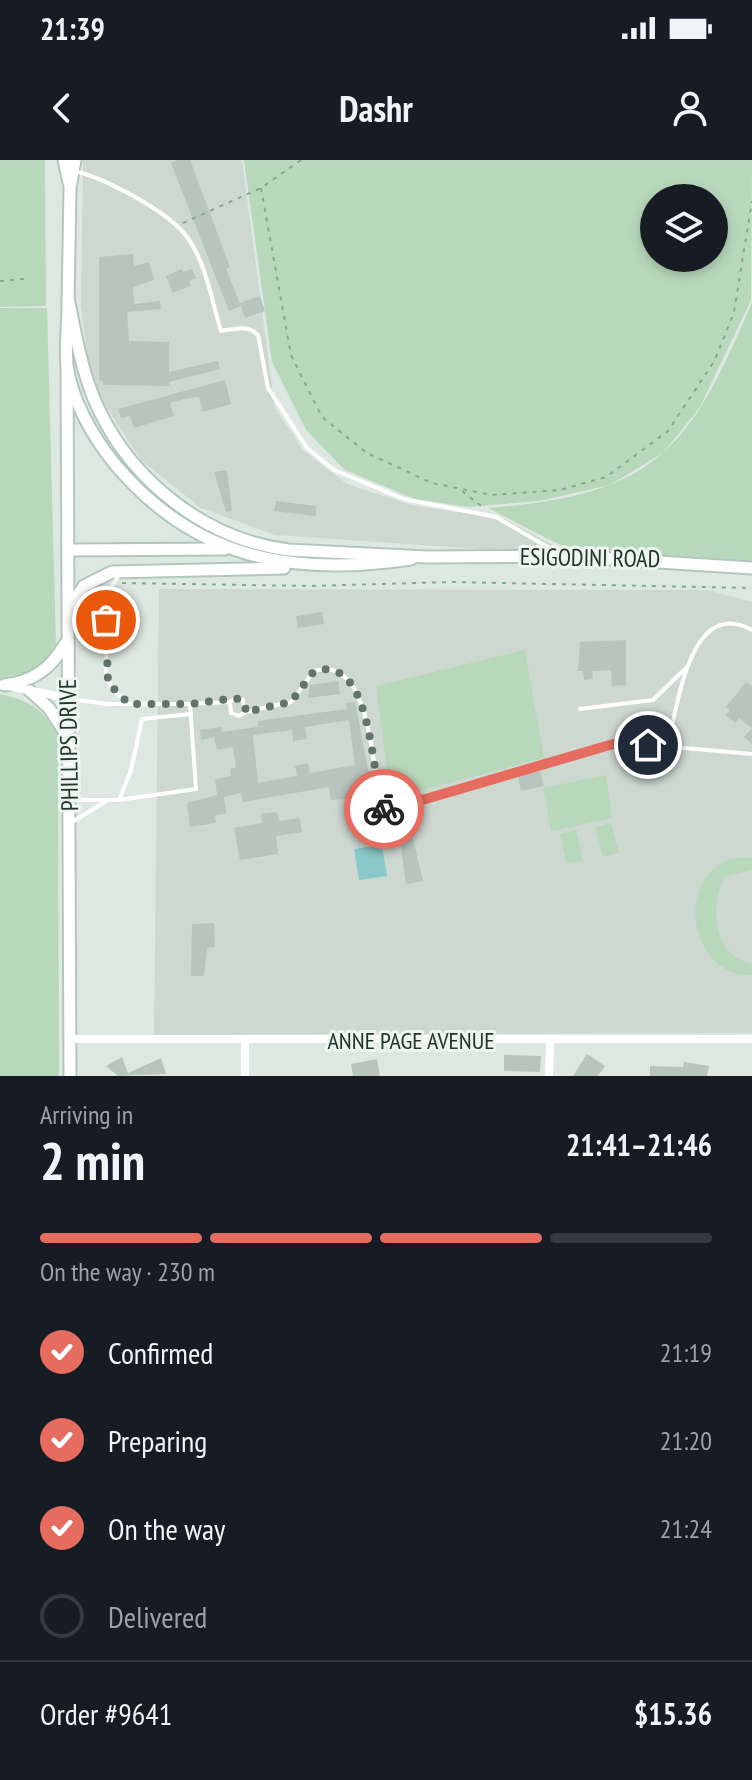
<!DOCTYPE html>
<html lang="en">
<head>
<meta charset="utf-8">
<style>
  body { margin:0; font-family:"PT Sans Narrow",sans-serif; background:#20242c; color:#f1f3f6; height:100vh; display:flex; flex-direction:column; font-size:30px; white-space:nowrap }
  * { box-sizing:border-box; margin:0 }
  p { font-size:26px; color:#9ea1a6 }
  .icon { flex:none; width:44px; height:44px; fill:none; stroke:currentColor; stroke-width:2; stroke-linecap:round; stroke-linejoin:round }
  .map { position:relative; height:916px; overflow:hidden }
  .details { display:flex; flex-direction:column; background:#171b24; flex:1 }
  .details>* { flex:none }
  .buttons { position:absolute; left:640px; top:24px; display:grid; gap:16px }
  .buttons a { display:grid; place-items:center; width:88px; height:88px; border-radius:50%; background:#171b24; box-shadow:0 4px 12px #0003; font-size:40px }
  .pin { position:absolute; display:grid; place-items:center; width:68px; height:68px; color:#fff; margin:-34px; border:4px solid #fff; border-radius:50%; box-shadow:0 2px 8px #0007 }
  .courier { position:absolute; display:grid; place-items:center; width:80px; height:80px; margin:-40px; border:6px solid #e56c5f; border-radius:50%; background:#fff; color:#222; box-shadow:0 2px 10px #0007 }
  .summary em { font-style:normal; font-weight:700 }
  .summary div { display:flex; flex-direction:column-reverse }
  .summary { display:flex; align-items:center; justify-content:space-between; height:136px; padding:0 40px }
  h1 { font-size:52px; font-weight:700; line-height:60px }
  .bar { display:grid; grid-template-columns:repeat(4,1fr); gap:12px 8px; align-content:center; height:96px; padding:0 40px }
  .bar i { height:10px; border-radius:6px; background:#363941 }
  .bar .current { background:#e56c5f }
  .bar p { grid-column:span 4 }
  .line { display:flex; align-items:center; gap:20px; padding:0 40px; border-top:2px solid #363941 }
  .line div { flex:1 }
  ol { padding:0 40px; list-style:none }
  li { display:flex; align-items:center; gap:24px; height:88px }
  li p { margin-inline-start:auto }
  li .icon { padding:8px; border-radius:50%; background:#e56c5f; color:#fff; stroke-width:4 }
  li:last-child { color:#9ea1a6 }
  li i { width:44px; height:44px; border:4px solid #363941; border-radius:50% }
  .status { display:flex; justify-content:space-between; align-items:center; height:56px; padding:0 40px; background:#171b24; direction:ltr }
  .status svg { height:22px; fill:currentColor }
  header { display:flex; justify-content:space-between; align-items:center; height:104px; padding:0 40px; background:#171b24; font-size:36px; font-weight:700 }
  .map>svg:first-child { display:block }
  .built { fill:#cdd8d1 }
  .green { fill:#b8d8bc; fill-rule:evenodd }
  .water { fill:#8ac9c9 }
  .building { fill:#b7c5be; fill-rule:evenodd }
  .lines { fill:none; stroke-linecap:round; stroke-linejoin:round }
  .secondary-casing { stroke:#b2c7bc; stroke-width:15 }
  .path { stroke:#81a996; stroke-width:2; stroke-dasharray:4 6; stroke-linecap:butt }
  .service { stroke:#fff; stroke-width:4 }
  .minor { stroke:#fff; stroke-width:8 }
  .secondary { stroke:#fff; stroke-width:11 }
  .done { stroke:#63746c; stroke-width:8; stroke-dasharray:0 14.4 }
  .route { stroke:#e56c5f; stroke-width:10 }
  .labels { text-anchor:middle; stroke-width:6; stroke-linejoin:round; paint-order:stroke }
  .street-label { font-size:24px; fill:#21362d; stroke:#eef5f1 }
</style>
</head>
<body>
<div class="status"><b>21:39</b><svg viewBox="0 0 49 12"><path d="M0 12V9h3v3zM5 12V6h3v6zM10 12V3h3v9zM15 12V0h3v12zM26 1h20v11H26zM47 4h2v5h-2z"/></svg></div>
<header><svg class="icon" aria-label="back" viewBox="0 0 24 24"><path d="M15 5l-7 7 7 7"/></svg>Dashr<svg class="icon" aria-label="person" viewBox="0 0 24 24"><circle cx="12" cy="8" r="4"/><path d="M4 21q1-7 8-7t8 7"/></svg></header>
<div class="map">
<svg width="752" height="916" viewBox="0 0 752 916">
  <rect width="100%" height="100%" fill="#dee8e2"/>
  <g class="built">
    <polygon points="83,0 242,0 275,248 303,290 347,324 411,345 505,359 571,395 275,375 201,348 141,300 99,236 87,195 81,145"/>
    <polygon points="159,429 708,430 752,442 752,873 154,875"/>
  </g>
  <g class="green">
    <polygon points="0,0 45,0 46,146 0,147"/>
    <path d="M 244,0 L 752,0 L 751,140 L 700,247 L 663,293 L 610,325 L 539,341 L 467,347 L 415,339 L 345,310 L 306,270 L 272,202 ZM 654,38 L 714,38 L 714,98 L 654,98 Z"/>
    <path d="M 752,142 L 752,402 L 574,392 L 488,348 C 656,335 689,291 752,142 Z"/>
    <polygon points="0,148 47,148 56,484 38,510 0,518"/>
    <polygon points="525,490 544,598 391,638 376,526"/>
    <path d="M 0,534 C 30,541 42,548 58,575 L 59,916 L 0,916 Z"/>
    <polygon points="606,615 612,658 551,671 543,628"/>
    <polygon points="611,663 619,693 603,697 595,667"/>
    <polygon points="576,670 583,701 567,704 560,674"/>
    <path d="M 732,698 L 752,698 L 752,710 L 724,717 C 710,748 713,795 752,804 L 752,815 C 691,817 672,720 732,698 Z"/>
  </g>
  <polygon class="water" points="382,685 387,716 359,720 354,689"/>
  <g class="building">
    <polygon points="178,0 190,0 230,107 226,109 241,146 229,151 171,3"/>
    <polygon points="133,94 134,106 149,102 154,120 133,127 134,144 160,141 161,149 127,152 129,181 169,182 169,212 218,201 220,209 169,222 170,226 103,225 103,221 99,220 99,97"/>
    <polygon points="182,109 183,112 192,109 196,118 189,121 191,126 173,133 166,116"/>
    <polygon points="260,136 265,151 245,158 240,143"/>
    <polygon points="225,220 231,244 203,252 199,237 184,239 170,243 174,256 134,268 130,256 121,258 118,249"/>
    <polygon points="227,310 232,351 226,352 214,312"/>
    <polygon points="276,341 316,346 316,356 274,351"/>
    <polygon points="322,452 324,464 298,468 296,456"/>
    <polygon points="626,480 626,525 612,526 611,510 592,511 593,519 584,520 583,511 578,511 580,482"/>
    <polygon points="338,521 340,534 308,538 310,525"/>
    <polygon points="746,522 752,526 752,584 744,577 752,568 739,558 735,563 726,555 730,550 726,547"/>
    <path d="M 355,542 L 376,650 L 363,652 L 361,638 L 331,640 L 329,627 L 243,642 L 241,633 L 224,637 L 226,654 L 215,655 L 216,663 L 190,667 L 187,643 L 217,635 L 215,619 L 231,616 L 230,609 L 236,607 L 233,587 L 217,590 L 214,577 L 201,580 L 200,570 L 221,567 L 222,572 L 258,567 L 258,561 L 347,549 L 346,543 ZM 349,560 L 355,605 L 310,613 L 308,603 L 295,606 L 297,616 L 258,623 L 253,575 L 292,570 L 293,581 L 307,579 L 305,567 Z"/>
    <polygon points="540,611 544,626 521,631 518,617"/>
    <polygon points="277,652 279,661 300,658 302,672 276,676 278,694 240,700 234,668 262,663 261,654"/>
    <polygon points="413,679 423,721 406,724 400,681"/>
    <polygon points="214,763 215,787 207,788 204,816 191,816 192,764"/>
    <polygon points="587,894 605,906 598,916 573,916"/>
    <polygon points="504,895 541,896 540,912 504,911"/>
    <polygon points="122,897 128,913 161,898 166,914 118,916 106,906"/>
    <polygon points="377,899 380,916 353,916 351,904"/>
    <polygon points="684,902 709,906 707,916 650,916 650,906 683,907"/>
  </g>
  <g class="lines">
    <defs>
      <g id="secondary">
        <polyline points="64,0 69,23"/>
        <path d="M 75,0 L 70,28 C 69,67 69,105 68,144 C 68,164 65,185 67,205 C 71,239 93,277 114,303 C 194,399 292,417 411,399"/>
        <path d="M 68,138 C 76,176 82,215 99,250 C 134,323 207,380 289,390 L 427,397 L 565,396 L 752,408"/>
        <polyline points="67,206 70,916"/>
        <polyline points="69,390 225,389"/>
        <polyline points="70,448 84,426 112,412 284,408"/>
        <path d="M 4,525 C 32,522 51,509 65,484"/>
        <polyline points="30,531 49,548 66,574"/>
      </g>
    </defs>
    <use href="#secondary" class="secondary-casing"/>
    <g class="path">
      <polyline points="261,28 291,195 322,257 367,293 432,323 491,335 560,330 606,317 668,271 715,200 734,152 752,41"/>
      <polyline points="183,63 261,28 301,0"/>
      <polyline points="0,121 24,119"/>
      <polyline points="462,331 485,349"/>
      <polyline points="122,423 311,426 452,422 752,428"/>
    </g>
    <g class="service">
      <path d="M 75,11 C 106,19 168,51 187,77 C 206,102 212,142 221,171 C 235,169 247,164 258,175 L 268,228 L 307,288 L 334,310 L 404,339 L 496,357 L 556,392"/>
      <polyline points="119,415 107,434 106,513 112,529 129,544"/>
      <polyline points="69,539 108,544 190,544"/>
      <polyline points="580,549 653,540 686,508"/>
      <path d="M 245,552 L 291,542 L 314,511 C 374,493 370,617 384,649 L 395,648 L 613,584 L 648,585 L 671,570 C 680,532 694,438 752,470"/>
      <polyline points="650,585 752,594"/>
      <polyline points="73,640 119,640 131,610 142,559 191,554"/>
      <polyline points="119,640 196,629 190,544 230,542 236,538 243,540 245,552 239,556 231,553 230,542"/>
      <polyline points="72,662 105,642"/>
    </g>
    <g class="minor">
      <polyline points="9,526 67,538"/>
      <polyline points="70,879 752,879"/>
      <polyline points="245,916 245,881"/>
      <polyline points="549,916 550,882"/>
    </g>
    <use href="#secondary" class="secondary"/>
  </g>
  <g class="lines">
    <path class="done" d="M 106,460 L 108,523 L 129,544 L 190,544 L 236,538 L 246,545 L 245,552 L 291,542 L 314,511 C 374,493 370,617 384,649"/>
    <polyline class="route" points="384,649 395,648 613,584 648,585"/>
  </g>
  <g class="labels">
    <g class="street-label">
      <text transform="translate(590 398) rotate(1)" y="8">ESIGODINI ROAD</text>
      <text transform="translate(69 585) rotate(-91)" y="8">PHILLIPS DRIVE</text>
      <text x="411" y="889">ANNE PAGE AVENUE</text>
    </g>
  </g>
</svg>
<div class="buttons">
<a><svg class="icon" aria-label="layers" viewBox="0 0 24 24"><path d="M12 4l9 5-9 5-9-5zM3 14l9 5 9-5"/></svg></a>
</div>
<div class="pin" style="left:106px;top:460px;background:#ea580c"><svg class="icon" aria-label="bag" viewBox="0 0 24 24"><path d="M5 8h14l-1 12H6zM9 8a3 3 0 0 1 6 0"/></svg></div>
<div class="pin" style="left:648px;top:585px;background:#1f2937"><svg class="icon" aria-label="home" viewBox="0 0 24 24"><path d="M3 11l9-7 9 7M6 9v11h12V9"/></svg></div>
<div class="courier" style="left:384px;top:649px"><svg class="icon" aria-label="bike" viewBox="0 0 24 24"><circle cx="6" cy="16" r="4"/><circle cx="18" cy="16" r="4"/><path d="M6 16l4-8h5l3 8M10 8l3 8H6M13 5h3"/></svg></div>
</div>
<section class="details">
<div class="summary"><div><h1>2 min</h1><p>Arriving in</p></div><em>21:41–21:46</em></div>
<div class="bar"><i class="current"></i><i class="current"></i><i class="current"></i><i></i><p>On the way · 230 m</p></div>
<ol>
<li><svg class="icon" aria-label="check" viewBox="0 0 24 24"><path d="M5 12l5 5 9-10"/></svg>Confirmed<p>21:19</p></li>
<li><svg class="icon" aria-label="check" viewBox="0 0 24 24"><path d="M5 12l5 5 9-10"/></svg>Preparing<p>21:20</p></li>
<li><svg class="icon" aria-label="check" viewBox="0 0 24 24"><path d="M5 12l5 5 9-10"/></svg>On the way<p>21:24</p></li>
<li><i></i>Delivered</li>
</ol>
<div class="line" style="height:104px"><div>Order #9641</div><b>$15.36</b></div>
</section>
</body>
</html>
